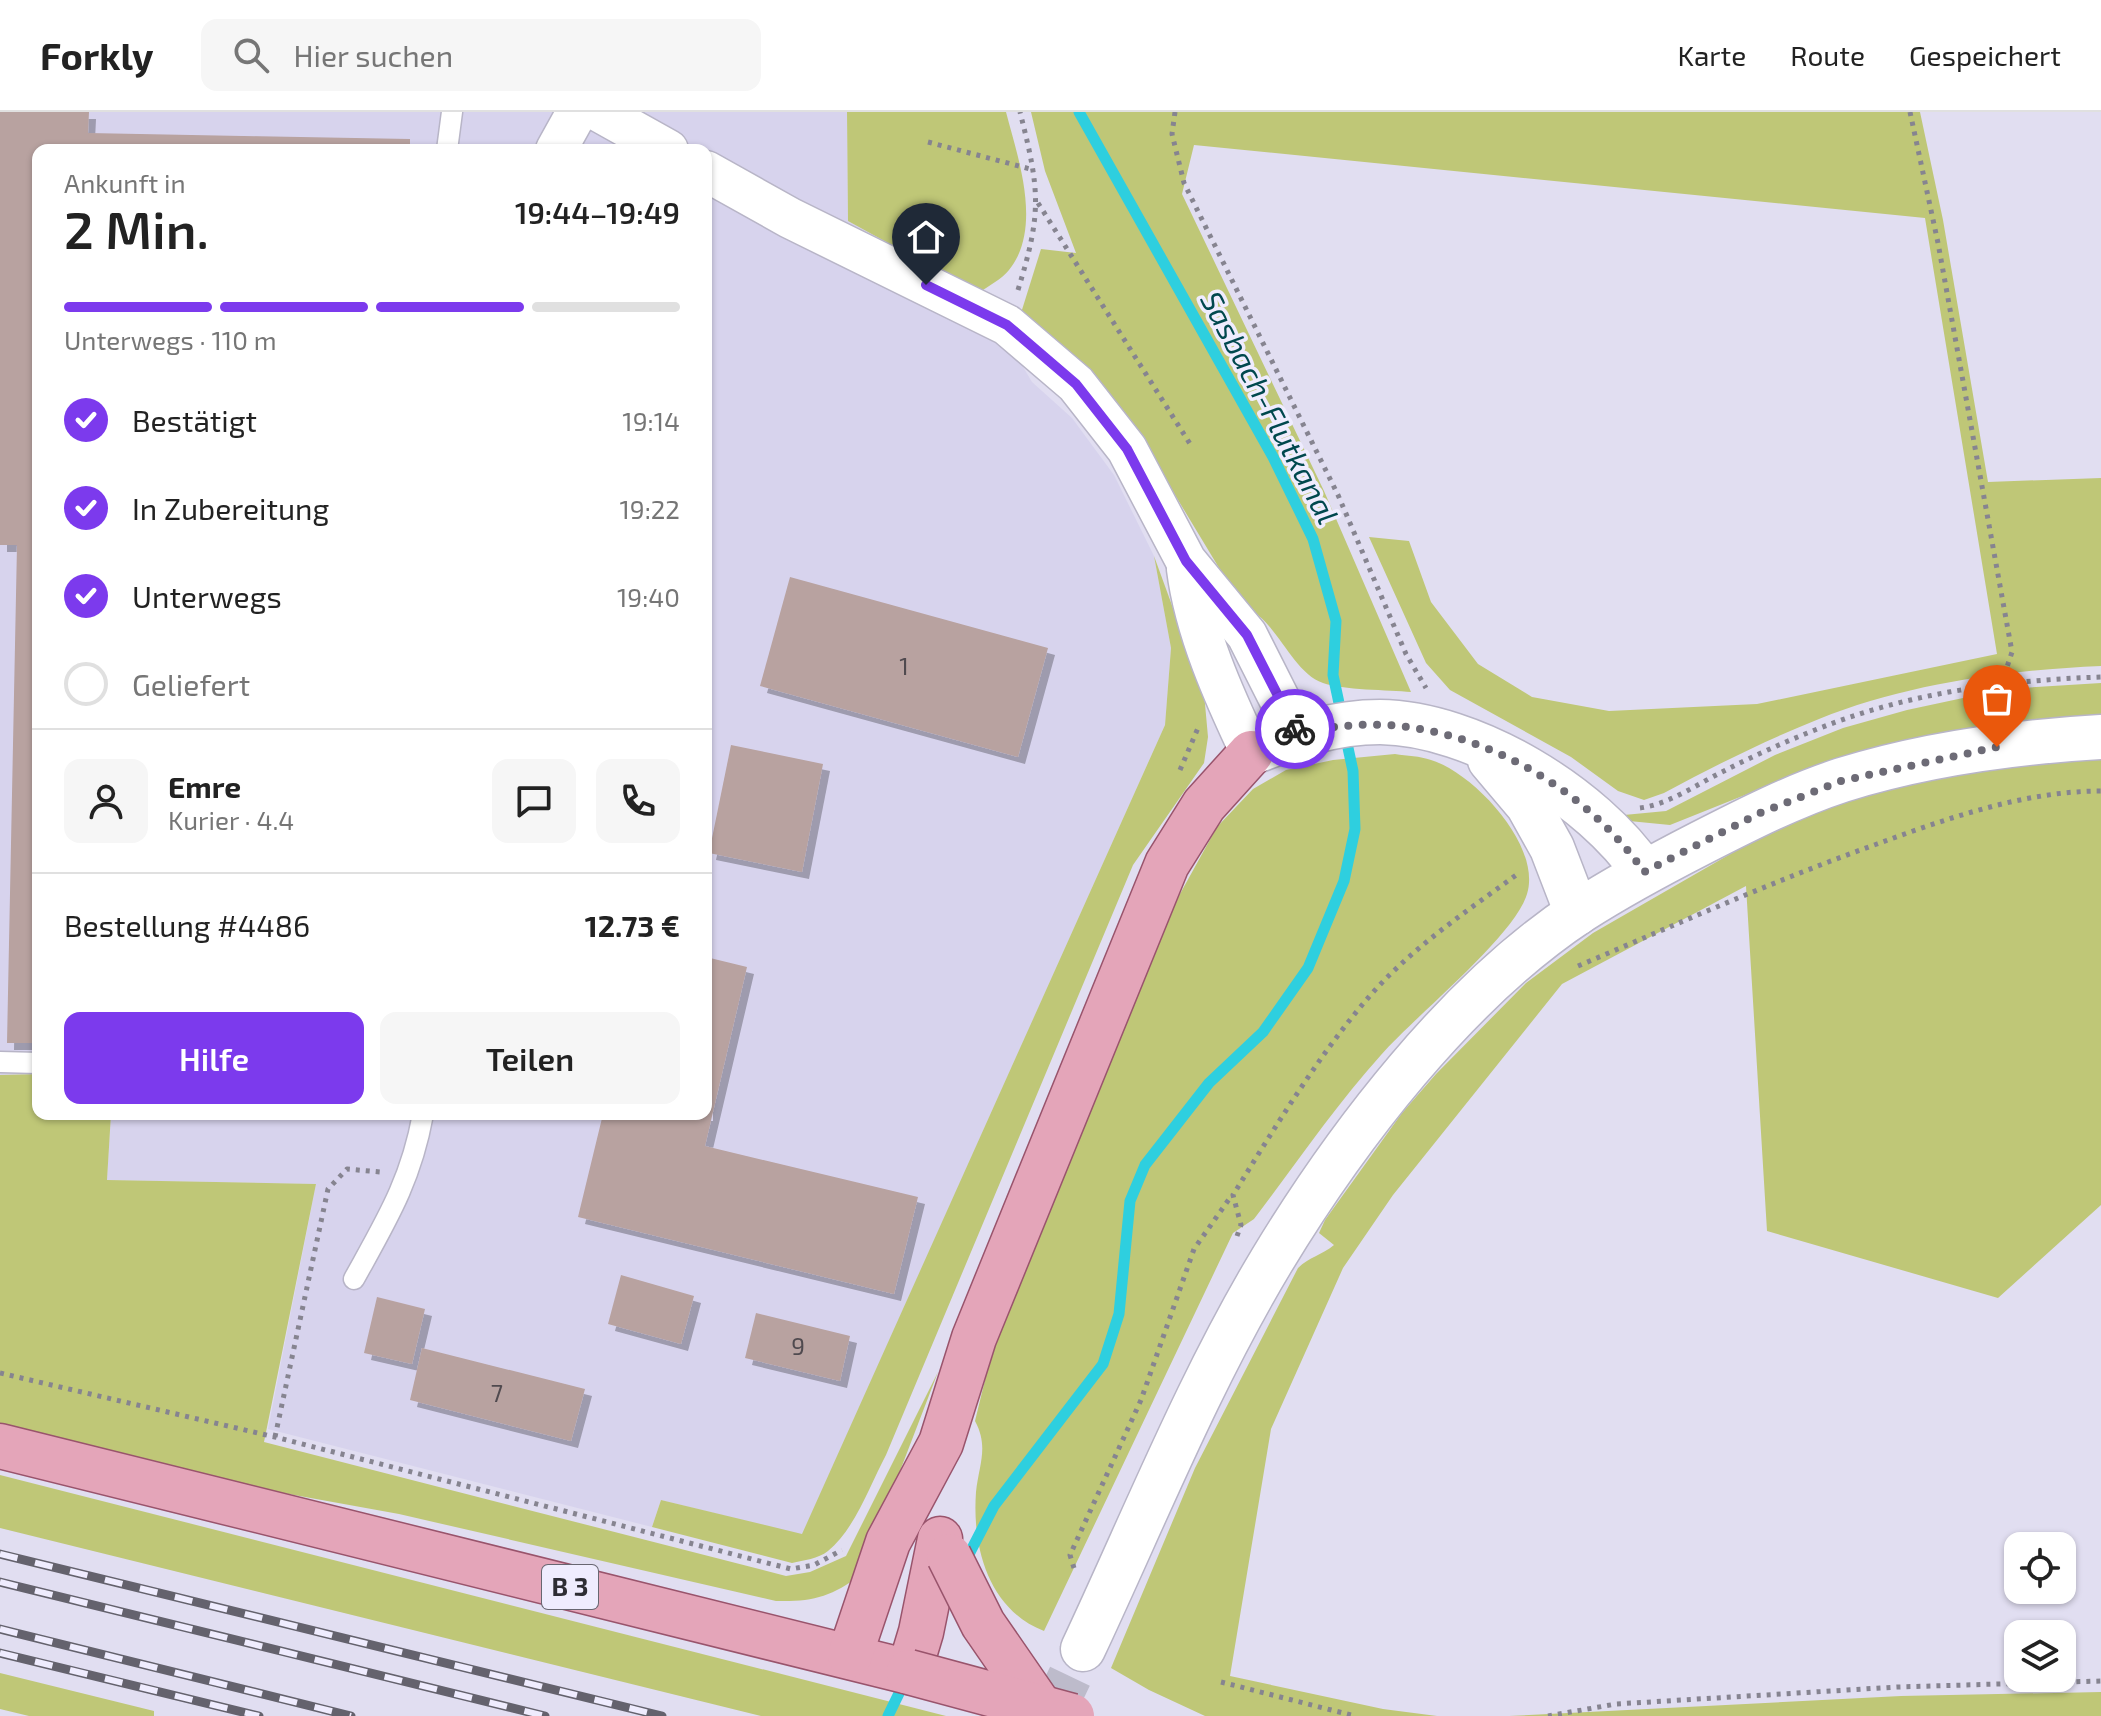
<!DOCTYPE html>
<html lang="de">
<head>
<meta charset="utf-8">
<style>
  body { margin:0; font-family:"Exo 2",sans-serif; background:#f6f6f6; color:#222; height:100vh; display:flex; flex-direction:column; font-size:30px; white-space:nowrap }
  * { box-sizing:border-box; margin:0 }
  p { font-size:26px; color:#767676 }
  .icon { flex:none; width:44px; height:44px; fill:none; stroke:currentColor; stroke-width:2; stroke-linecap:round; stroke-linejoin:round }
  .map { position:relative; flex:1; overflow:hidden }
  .side { position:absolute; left:32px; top:32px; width:680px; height:976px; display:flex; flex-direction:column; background:#fff; border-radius:16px; box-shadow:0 2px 6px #0004 }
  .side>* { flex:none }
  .fabs { position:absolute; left:2004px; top:1420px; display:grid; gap:16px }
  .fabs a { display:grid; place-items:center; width:72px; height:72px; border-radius:16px; background:#fff; box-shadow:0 2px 6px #0004; font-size:40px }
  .pin { position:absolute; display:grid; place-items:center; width:68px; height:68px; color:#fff; margin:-82px -34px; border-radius:50% 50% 50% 0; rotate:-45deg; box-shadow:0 0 8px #0007 }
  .pin .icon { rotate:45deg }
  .courier { position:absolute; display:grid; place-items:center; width:80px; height:80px; margin:-40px; border:6px solid #7c3aed; border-radius:50%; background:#fff; color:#222; box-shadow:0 2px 10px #0007 }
  .overview em { font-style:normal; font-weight:600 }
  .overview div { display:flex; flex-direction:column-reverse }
  .overview { display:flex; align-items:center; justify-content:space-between; height:136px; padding:0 32px }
  h1 { font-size:52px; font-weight:600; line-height:60px }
  .bar { display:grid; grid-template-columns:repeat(4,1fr); gap:12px 8px; align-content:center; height:96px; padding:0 32px }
  .bar i { height:10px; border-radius:6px; background:#e0e0e0 }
  .bar .active { background:#7c3aed }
  .bar p { grid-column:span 4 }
  .line { display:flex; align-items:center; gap:20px; padding:0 32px; border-top:2px solid #e0e0e0 }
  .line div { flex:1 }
  .round { display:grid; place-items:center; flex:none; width:84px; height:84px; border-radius:16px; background:#f6f6f6 }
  ol { padding:0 32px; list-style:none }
  li { display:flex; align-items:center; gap:24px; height:88px }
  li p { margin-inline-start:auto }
  li .icon { padding:8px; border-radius:50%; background:#7c3aed; color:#fff; stroke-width:4 }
  li:last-child { color:#767676 }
  li i { width:44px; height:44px; border:4px solid #e0e0e0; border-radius:50% }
  .cta { display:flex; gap:16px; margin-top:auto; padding:16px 32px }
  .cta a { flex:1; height:92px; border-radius:16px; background:#7c3aed; color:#fff; font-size:32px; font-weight:600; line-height:92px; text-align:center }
  .cta a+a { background:#f6f6f6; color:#222 }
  header { display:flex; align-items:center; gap:48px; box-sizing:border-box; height:112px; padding:0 40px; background:#fff; border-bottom:2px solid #e0e0e0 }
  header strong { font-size:38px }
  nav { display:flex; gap:44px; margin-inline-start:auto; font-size:28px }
  .search { width:560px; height:72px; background:#f6f6f6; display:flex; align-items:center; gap:20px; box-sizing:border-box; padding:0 28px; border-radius:16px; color:#767676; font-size:30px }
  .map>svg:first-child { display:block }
  .built { fill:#d7d3ed }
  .green { fill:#bfc777 }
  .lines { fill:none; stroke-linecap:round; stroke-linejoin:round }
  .stream { stroke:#2ecfdf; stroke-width:11 }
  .building { fill:#b8a2a0; filter:url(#shadow) }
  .tertiary-tunnel { stroke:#bdbbcb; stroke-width:44; stroke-dasharray:44 22; stroke-linecap:butt }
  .service-casing { stroke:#b8b5c7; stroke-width:23 }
  .minor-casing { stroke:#b8b5c7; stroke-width:43 }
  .tertiary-casing { stroke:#b8b5c7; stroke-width:47 }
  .primary-casing { stroke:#99546c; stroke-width:47 }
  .path { stroke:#868490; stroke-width:5; stroke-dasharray:4 6; stroke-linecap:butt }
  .service { stroke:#fff; stroke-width:20 }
  .minor { stroke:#fff; stroke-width:40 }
  .tertiary { stroke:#fff; stroke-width:44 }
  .primary { stroke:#e4a5b9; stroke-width:44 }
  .rail-casing { stroke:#64626d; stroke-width:9 }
  .rail { stroke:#efecfe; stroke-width:6; stroke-dasharray:18; stroke-linecap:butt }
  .primary-bridge-casing { stroke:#99546c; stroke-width:47; stroke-linecap:butt }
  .primary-bridge { stroke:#e4a5b9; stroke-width:44 }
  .done { stroke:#6d6b76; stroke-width:8; stroke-dasharray:0 14.4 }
  .route { stroke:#7c3aed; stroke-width:10 }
  .labels { text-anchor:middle; stroke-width:7; stroke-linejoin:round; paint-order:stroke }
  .number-label { font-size:24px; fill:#504a4f }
  .shield { fill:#efecfe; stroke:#686671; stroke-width:2 }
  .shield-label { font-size:26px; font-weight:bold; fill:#2e2d34 }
  .water-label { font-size:30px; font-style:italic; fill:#00484e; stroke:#efecfe }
</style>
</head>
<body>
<header>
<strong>Forkly</strong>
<div class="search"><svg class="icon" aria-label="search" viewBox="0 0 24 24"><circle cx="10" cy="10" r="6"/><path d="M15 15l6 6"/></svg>Hier suchen</div>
<nav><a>Karte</a><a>Route</a><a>Gespeichert</a></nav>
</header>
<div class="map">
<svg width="2101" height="1604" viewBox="0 0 2101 1604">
  <defs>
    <filter id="shadow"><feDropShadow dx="7" dy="7" stdDeviation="0" flood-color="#0004"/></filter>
  </defs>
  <rect width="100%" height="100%" fill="#e1def1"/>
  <polygon class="built" points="0,0 847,0 848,109 979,181 1032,270 1072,306 1114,363 1154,444 1171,536 1165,613 802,1423 661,1388 652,1415 268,1317 316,1072 107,1068 111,1002 706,1002 706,38 38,38 38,962 0,963"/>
  <g class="green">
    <path d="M 847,0 L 1006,0 C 1018,46 1043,116 1009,158 C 1002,167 988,174 979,181 L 848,109 Z"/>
    <path d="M 1031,0 L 1920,0 L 1943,108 L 1988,370 L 2101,366 L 2101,554 C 2007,558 1906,572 1819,607 C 1766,628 1714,654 1664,681 L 1644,688 L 1618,679 L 1571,645 L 1450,578 L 1426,551 L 1369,425 L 1409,429 L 1431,490 L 1478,552 L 1532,585 L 1609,599 L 1757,592 L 1997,542 L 1925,106 L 1194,33 L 1182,82 L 1324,379 L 1411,580 C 1389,578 1342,578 1323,571 C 1290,559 1277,506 1242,494 L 1137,320 L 1021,201 L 1041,137 L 1076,141 L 1045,59 Z"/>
    <path d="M 1154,444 L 1204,581 L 1208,625 L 1204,651 L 1133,753 L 886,1343 C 870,1373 855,1417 828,1439 C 818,1447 804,1448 792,1451 L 652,1415 L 661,1388 L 802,1422 L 1165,613 L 1171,536 Z"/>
    <polygon points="2101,571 2101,604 1760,677 1670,713 1619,708 1624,703 1666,699 1775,643 1843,616 1907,598 2005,577"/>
    <path d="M 2101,639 L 2101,1093 L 1998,1186 L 1767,1119 L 1746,774 L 1562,872 L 1393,1083 L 1343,1156 L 1271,1317 L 1230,1564 L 1383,1597 L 1437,1604 L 1205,1604 L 1149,1578 L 1111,1556 L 1195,1356 L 1298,1156 C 1309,1145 1322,1143 1334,1133 L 1319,1121 L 1325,1108 L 1402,1001 L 1436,962 L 1526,871 L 1593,821 L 1765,722 L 1857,685 L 1946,658 Z"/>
    <path d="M 1395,642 C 1407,644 1420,644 1431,648 C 1474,661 1542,734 1527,782 C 1514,825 1415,904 1381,943 C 1335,994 1296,1052 1254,1107 L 1233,1121 L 1044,1519 C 988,1497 972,1435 976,1380 C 979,1352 989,1335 975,1309 L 996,1223 L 1144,847 L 1217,715 L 1253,677 L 1286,658 L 1333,648 Z"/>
    <path d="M 38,962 L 38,1002 L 111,1002 L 107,1068 L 316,1072 L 264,1330 L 786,1464 L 810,1460 L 846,1444 L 938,1260 L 860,1463 C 832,1485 811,1490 776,1489 L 399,1402 L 234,1372 L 0,1317 L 0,963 Z"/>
    <polygon points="0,1363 946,1604 761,1604 0,1416"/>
    <polygon points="0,1561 154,1599 154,1604 29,1604 0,1597"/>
    <polygon points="2101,1580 2101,1604 1509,1604 1901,1584"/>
  </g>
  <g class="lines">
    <g class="stream">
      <polyline points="1079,0 1273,345 1313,427 1336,509 1333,563 1342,605"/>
      <polyline points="965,1450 994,1394 1103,1252 1119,1202 1130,1089 1145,1053 1209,971 1263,920 1308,856 1344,769 1355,717 1353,659 1345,622"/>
      <polyline points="888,1604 905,1569"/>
    </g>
  </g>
  <g class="building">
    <polygon points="0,0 89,0 88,21 410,27 410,38 38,38 38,931 7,931 17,433 0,433"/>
    <polygon points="790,465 1048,536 1018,645 760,574"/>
    <polygon points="731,633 823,652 802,760 709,741"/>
    <polygon points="706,845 747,855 705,1034 918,1085 894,1182 578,1105 603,1002 706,1002"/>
    <polygon points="621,1163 694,1184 681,1232 608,1212"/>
    <polygon points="377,1185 425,1197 412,1252 364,1241"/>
    <polygon points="756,1201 850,1224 840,1269 745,1246"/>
    <polygon points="422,1236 585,1277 571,1329 410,1288"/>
  </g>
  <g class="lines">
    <polyline class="tertiary-tunnel" points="1051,1604 1083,1537"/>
    <defs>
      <g id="service">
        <polyline points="447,38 452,0"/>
        <polyline points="0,950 38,951"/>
        <path d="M 354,1167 C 386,1109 411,1069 423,1002"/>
      </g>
      <g id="minor">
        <polyline points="600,0 668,38"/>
        <polyline points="556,38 577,0"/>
        <polyline points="706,59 790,106 1007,213 1076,272 1127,337 1186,449 1247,523 1297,622"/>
        <path d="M 1187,457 C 1195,520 1224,584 1251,641"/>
      </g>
      <g id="tertiary">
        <path d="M 1251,641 C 1293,624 1334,610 1380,610 C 1474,611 1593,685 1644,760"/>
        <polyline points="1490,648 1528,693 1552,736 1577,801"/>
        <path d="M 1083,1537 C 1144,1407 1198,1271 1272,1148 C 1347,1024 1457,880 1580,799 C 1619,774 1660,752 1701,731 C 1746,708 1793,684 1842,668 C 1925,642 2014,630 2101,625"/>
      </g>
      <g id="primary">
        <polyline points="0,1334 909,1560 921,1520 940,1427"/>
        <polyline points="850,1543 888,1430 941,1331 974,1226 1167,752 1204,693 1251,641"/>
      </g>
    </defs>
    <use href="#service" class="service-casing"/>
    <use href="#minor" class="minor-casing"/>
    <use href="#tertiary" class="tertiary-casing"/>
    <use href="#primary" class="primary-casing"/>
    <g class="path">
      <polyline points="1175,0 1172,22 1184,71 1338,383 1406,542 1426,576"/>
      <polyline points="1910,0 1938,131 2012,540 2002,570"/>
      <polyline points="928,30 1034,58"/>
      <polyline points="1038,91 1192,335"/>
      <path d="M 1018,178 C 1042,100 1040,79 1020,0"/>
      <polyline points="1180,658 1198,616"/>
      <path d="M 1640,696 C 1670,692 1697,672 1724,659 C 1759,641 1798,624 1836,610 C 1921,579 2012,568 2101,565"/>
      <path d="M 1578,854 C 1677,812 1776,768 1877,732 C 1948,706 2025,679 2101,679"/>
      <path d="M 1237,1124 L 1241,1113 L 1233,1083 C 1274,1017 1318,944 1368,886 C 1410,837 1467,799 1519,761"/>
      <polyline points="0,1261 275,1325 791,1457 814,1453 842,1438"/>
      <polyline points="275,1325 328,1077 347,1057 380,1060"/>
      <polyline points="1074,1456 1070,1443 1141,1288 1194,1137 1232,1083"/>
      <polyline points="1221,1570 1355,1604"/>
      <polyline points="1548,1604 1616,1592 1897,1575 2101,1569"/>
    </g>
    <use href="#service" class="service"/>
    <use href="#minor" class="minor"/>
    <use href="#tertiary" class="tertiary"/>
    <use href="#primary" class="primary"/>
    <defs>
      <g id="rail">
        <polyline points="0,1442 662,1604"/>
        <polyline points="0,1470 545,1604"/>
        <polyline points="0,1517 351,1604"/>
        <polyline points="0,1541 259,1604"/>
      </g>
    </defs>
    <use href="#rail" class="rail-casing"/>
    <use href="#rail" class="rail"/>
    <defs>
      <g id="primary-bridge">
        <polyline points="949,1444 983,1512 1041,1596"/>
        <polyline points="909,1560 1072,1604"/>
      </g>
    </defs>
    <use href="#primary-bridge" class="primary-bridge-casing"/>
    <use href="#primary-bridge" class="primary-bridge"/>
  </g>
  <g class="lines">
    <path class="done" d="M 1295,617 L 1297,622 C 1312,615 1329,616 1345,614 C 1456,602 1581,668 1644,760 L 1760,701 L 1841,669 L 1997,635"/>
    <polyline class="route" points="926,173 1007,213 1076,272 1127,337 1186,449 1247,523 1295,617"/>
  </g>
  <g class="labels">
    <g class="number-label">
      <text x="904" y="563">1</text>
      <text x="798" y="1243">9</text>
      <text x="497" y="1290">7</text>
    </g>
    <rect class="shield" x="542" y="1453" width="56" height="44" rx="6"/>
    <g class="shield-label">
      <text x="570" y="1484">B 3</text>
    </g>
    <g class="water-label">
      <text transform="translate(1269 296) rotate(62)" y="10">Sasbach-Flutkanal</text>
    </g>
  </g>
</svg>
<div class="fabs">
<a><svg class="icon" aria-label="locate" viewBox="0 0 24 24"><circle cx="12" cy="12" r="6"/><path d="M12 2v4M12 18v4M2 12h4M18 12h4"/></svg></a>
<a><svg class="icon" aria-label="layers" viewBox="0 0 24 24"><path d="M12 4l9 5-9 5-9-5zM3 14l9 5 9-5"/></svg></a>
</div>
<div class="pin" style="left:1997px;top:635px;background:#ea580c"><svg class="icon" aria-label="bag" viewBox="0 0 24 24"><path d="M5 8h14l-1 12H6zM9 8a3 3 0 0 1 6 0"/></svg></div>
<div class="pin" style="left:926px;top:173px;background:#1f2937"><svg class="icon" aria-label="home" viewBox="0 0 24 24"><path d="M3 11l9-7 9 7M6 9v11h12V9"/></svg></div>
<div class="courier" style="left:1295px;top:617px"><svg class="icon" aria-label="bike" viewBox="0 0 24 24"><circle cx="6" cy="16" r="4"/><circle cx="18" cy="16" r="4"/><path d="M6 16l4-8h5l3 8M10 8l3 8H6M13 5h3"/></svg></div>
<section class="side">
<div class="overview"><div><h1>2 Min.</h1><p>Ankunft in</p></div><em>19:44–19:49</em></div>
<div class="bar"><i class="active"></i><i class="active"></i><i class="active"></i><i></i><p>Unterwegs · 110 m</p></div>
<ol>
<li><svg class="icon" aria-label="check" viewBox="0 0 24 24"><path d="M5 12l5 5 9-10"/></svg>Bestätigt<p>19:14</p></li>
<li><svg class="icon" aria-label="check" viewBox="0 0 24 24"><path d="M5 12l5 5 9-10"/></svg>In Zubereitung<p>19:22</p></li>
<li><svg class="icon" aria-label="check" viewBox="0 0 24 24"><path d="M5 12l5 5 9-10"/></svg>Unterwegs<p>19:40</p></li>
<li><i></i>Geliefert</li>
</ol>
<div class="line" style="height:144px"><a class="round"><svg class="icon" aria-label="person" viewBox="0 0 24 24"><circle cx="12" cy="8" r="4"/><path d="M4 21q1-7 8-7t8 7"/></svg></a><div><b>Emre</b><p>Kurier · 4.4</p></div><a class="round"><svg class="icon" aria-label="chat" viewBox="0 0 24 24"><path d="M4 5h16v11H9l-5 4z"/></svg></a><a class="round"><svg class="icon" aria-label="phone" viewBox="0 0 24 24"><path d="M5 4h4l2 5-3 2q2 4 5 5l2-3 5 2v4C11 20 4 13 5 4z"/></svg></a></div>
<div class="line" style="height:104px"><div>Bestellung #4486</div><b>12.73 €</b></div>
<div class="cta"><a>Hilfe</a><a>Teilen</a></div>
</section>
</div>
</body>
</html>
